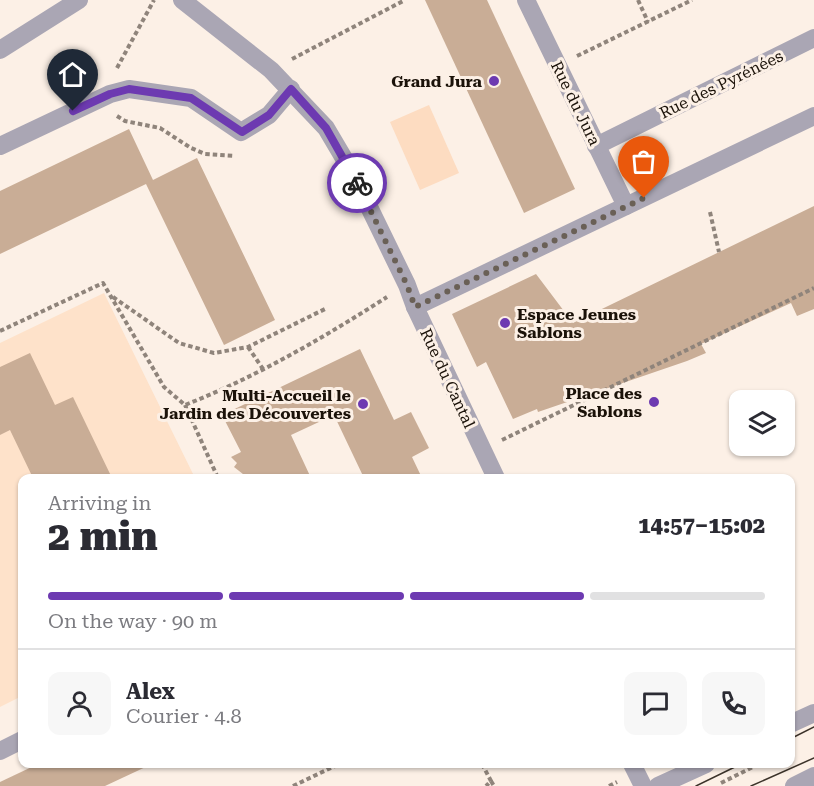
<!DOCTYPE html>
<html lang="en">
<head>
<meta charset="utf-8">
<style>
  body { margin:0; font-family:"Roboto Serif",serif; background:#f7f7f7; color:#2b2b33; height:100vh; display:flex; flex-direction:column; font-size:22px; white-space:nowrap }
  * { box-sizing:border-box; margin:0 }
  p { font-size:20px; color:#7c7c81 }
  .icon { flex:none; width:33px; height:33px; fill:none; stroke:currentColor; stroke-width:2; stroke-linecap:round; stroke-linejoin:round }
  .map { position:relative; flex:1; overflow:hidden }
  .side { position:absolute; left:18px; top:474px; width:777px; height:294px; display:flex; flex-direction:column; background:#fff; border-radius:12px; box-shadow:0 2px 4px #0004 }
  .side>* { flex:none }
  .tools { position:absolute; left:729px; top:390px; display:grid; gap:12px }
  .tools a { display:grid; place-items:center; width:66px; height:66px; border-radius:12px; background:#fff; box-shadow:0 2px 4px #0004; font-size:30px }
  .pin { position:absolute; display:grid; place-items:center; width:51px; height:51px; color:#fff; margin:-62px -26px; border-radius:50% 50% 50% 0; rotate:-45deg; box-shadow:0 0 6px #0007 }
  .pin .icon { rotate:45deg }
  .courier { position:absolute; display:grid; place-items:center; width:60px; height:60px; margin:-30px; border:4px solid #6d3ab1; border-radius:50%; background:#fff; color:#222; box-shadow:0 2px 8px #0007 }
  .overview em { font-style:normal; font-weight:800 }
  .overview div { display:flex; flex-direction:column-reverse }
  .overview { display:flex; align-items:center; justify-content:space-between; height:102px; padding:0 30px }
  h1 { font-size:39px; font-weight:800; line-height:45px }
  .bar { display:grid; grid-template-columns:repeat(4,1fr); gap:9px 6px; align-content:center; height:72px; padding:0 30px }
  .bar i { height:8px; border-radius:4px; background:#e1e1e2 }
  .bar .active { background:#6d3ab1 }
  .bar p { grid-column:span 4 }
  .line { display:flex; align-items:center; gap:15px; padding:0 30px; border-top:2px solid #e1e1e2 }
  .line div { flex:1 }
  .round { display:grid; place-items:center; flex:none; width:63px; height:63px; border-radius:12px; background:#f7f7f7 }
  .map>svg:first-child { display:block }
  .built { fill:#fee2ca }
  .green { fill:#fddcc1 }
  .building { fill:#c9ad96 }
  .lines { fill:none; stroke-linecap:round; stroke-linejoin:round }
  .path { stroke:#8f847b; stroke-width:4; stroke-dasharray:4.5 3; stroke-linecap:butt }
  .minor { stroke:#aaa6b4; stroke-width:18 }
  .tram { stroke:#3c332a; stroke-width:1.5 }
  .done { stroke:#6a6056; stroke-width:6; stroke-dasharray:0 10.8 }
  .route { stroke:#6d3ab1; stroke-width:8 }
  .poi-dot { fill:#6d3ab1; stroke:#fcf0e6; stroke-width:2 }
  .labels { text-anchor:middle; stroke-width:6; stroke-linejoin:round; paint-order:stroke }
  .poi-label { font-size:16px; font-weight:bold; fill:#1b1209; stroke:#fcf0e6; text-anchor:end }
  .street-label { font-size:16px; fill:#1b1209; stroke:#fcf0e6 }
</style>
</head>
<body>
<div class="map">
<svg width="814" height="786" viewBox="0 0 814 786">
  <rect width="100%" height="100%" fill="#fcf0e6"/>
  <polygon class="built" points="104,293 195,478 22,478 22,696 0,707 0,343"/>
  <polygon class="green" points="429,105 459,173 420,190 390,122"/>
  <g class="building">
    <polygon points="425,0 487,0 575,189 524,213"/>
    <polygon points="129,129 153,180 197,158 275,320 224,345 146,184 0,254 0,191"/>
    <polygon points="814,206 814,309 797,316 791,303 701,344 706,353 687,361 538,412 537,409 513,419 486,362 477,367 452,314 536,274 573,323"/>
    <polygon points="360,349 394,420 411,412 429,448 412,457 422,478 364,478 334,415 291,435 311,478 248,478 234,467 237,463 231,457 241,452 222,415"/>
    <polygon points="30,353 55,405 73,397 112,478 33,478 10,430 0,435 0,367"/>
    <polygon points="38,764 152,764 105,786 0,786 0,782"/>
  </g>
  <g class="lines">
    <g class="path">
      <polyline points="638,0 648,22"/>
      <polyline points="577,56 692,0"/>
      <polyline points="292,59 405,0"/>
      <polyline points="117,68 154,0"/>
      <polyline points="117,116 125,121 160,128 191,148 205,154 235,156"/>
      <polyline points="710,212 719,252"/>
      <polyline points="113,297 179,343 214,353 248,347 327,308"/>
      <path d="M 0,331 L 103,283 L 164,387 L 185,405 C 256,377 323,338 387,297"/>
      <polyline points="248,347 263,369"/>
      <polyline points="185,405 218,478"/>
      <polyline points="502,440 814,288"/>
      <polyline points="482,764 491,781 486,786"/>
      <polyline points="491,781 494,786"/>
      <polyline points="721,783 759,764"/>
      <polyline points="293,786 339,764"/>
      <polyline points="609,786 617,782"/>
    </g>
    <g class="minor">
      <polyline points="182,0 271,70 326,128 352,172 407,285 415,307 496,478"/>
      <polyline points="526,0 626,206"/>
      <polyline points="0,50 79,0"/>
      <polyline points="0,146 110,94 129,89 191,98 241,132 269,115 291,89"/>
      <polyline points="596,146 814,38"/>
      <polyline points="415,307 814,116"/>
      <polyline points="790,724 814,713"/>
      <polyline points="0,751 22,740"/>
      <polyline points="632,764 643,786"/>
      <polyline points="658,786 706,764"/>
      <polyline points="794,786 814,776"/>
    </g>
    <g class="tram">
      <polyline points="790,739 814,727"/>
      <polyline points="696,786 741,764"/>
      <polyline points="751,786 814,758"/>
    </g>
  </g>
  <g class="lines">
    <polyline class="done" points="357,183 407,285 415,307 644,198"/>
    <polyline class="route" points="73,111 110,94 129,89 191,98 242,132 269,115 291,89 326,128 357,183"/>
  </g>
  <g class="poi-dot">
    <circle cx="494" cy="81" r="6"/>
    <circle cx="505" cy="323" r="6"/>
    <circle cx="654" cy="402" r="6"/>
    <circle cx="363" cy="404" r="6"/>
  </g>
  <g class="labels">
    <g class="poi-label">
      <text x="482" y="87">Grand Jura</text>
      <text x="517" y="320" text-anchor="start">Espace Jeunes<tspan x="517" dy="18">Sablons</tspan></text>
      <text x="642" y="399">Place des<tspan x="642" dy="18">Sablons</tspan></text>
      <text x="351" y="401">Multi-Accueil le<tspan x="351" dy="18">Jardin des Découvertes</tspan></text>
    </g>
    <g class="street-label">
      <text transform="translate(721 84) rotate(-26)" y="6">Rue des Pyrénées</text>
      <text transform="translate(576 103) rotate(64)" y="6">Rue du Jura</text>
      <text transform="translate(448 378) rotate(65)" y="6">Rue du Cantal</text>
    </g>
  </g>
</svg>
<div class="tools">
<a><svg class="icon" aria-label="layers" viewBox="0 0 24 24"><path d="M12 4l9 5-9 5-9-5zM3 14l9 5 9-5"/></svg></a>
</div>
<div class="pin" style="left:644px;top:198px;background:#ea580c"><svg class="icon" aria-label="bag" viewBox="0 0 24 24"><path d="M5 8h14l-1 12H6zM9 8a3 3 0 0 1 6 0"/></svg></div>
<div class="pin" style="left:73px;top:111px;background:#1f2937"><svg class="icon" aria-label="home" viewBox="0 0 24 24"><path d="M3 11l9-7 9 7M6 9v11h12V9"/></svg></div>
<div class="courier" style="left:357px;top:183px"><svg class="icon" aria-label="bike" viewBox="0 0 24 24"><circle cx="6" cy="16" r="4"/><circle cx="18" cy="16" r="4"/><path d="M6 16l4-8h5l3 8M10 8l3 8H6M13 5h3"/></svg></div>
<section class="side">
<div class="overview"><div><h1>2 min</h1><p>Arriving in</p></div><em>14:57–15:02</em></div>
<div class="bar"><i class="active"></i><i class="active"></i><i class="active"></i><i></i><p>On the way · 90 m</p></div>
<div class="line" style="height:108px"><a class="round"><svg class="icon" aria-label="person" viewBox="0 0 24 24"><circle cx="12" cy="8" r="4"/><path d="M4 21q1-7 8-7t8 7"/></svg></a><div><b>Alex</b><p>Courier · 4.8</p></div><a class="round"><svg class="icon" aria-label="chat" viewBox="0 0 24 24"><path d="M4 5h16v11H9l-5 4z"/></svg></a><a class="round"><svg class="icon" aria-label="phone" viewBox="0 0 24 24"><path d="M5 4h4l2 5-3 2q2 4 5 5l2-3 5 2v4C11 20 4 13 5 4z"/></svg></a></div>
</section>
</div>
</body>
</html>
